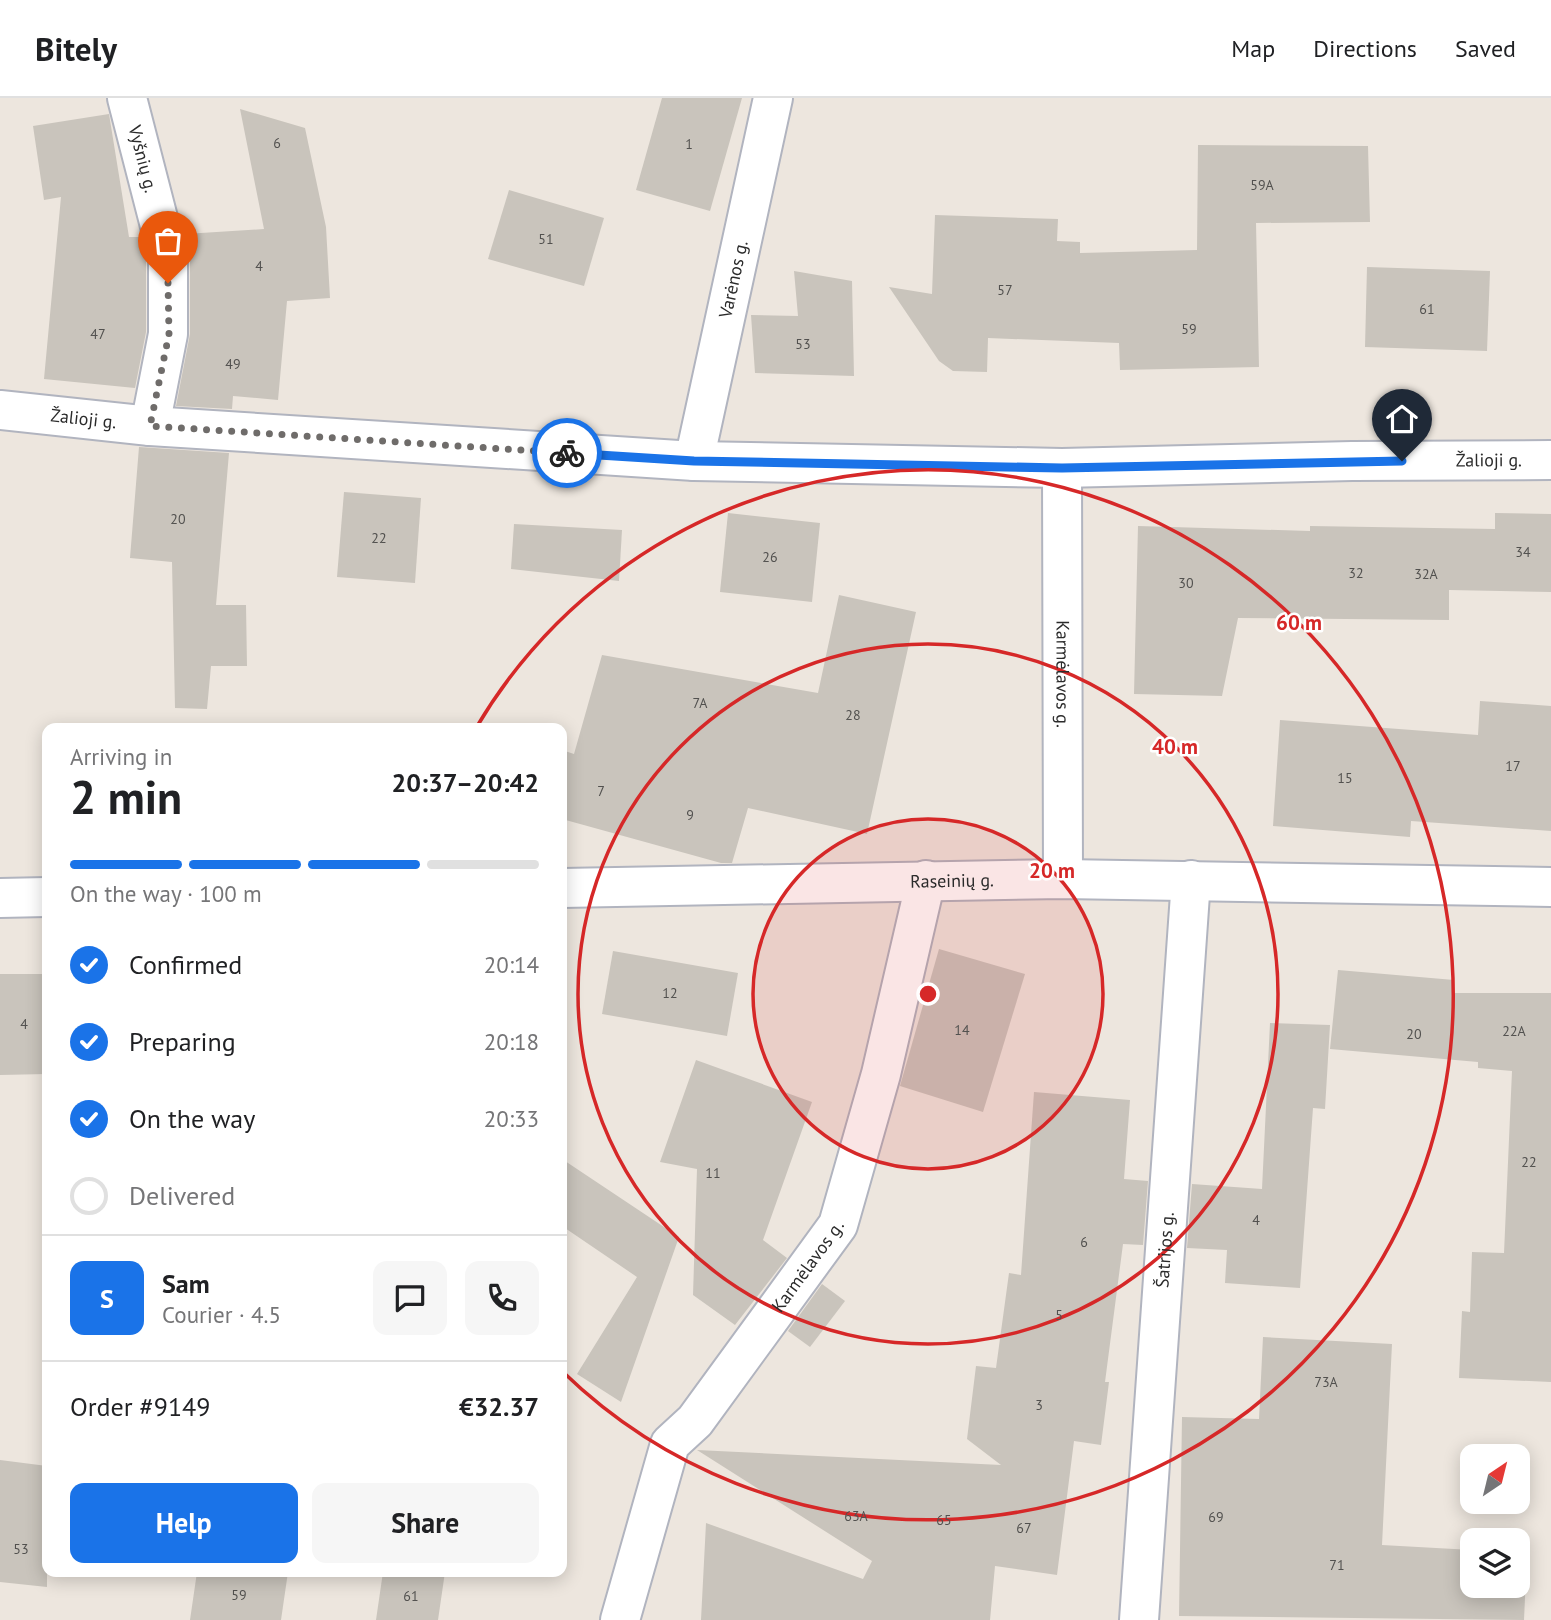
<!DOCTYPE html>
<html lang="en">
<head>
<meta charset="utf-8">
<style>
  body { margin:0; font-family:"PT Sans",sans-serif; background:#f6f6f6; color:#202124; height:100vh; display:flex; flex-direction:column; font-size:26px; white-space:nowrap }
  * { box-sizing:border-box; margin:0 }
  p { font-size:23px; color:#757577 }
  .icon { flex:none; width:38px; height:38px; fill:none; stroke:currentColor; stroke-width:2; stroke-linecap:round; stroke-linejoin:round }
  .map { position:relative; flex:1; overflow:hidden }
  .sheet { position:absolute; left:42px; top:625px; width:525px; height:854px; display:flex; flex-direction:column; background:#fff; border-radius:14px; box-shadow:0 4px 18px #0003 }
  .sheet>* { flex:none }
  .needle { width:46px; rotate:35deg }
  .tools { position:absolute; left:1460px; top:1346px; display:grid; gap:14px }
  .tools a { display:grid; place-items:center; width:70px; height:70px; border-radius:14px; background:#fff; box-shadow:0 4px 18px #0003; font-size:35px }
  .pin { position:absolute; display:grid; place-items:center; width:60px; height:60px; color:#fff; margin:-72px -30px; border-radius:50% 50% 50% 0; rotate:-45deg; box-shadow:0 0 7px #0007 }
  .pin .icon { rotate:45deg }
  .courier { position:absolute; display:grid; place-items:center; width:70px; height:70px; margin:-35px; border:5px solid #1a73e8; border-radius:50%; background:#fff; color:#222; box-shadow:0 2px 9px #0007 }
  .overview em { font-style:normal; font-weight:800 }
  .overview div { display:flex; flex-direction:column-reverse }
  .overview { display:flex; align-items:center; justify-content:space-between; height:119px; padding:0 28px }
  h1 { font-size:46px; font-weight:800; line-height:52px }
  .bar { display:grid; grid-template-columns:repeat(4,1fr); gap:10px 7px; align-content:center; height:84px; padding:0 28px }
  .bar i { height:9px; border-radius:5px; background:#e0e0e0 }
  .bar .on { background:#1a73e8 }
  .bar p { grid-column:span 4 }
  .line { display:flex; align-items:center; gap:18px; padding:0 28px; border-top:2px solid #e0e0e0 }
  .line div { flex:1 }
  .round { display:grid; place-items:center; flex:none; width:74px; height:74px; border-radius:14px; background:#f6f6f6 }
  ol { padding:0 28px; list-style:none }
  li { display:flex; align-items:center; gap:21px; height:77px }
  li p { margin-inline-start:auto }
  li .icon { padding:7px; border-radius:50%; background:#1a73e8; color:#fff; stroke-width:4 }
  li:last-child { color:#757577 }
  li i { width:38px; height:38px; border:4px solid #e0e0e0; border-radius:50% }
  .cta { display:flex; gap:14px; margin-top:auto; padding:14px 28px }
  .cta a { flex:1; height:80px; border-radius:14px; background:#1a73e8; color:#fff; font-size:28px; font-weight:800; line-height:80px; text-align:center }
  .cta a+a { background:#f6f6f6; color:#202124 }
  header { display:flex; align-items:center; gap:42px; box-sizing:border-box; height:98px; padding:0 35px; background:#fff; border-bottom:2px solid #e0e0e0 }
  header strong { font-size:33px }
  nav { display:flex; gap:38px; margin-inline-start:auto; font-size:24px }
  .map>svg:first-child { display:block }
  .building { fill:#c9c4bc }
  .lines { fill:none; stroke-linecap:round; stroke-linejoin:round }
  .street-casing { stroke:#b1b4bf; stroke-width:42 }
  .street { stroke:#fff; stroke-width:38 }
  .done { stroke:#6f6c6a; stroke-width:7; stroke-dasharray:0 12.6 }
  .route { stroke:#1a73e8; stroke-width:9 }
  .ring { fill:none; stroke:#d62828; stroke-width:3.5 }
  .labels { text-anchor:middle; stroke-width:5; stroke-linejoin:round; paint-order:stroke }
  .number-label { font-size:14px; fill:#52514f }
  .street-label { font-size:18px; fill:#2b2b2b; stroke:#fff }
  .centre { fill:#d62828; stroke:#fff; stroke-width:3.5 }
  .ring-label { font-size:21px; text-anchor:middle; font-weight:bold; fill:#d62828; stroke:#fff; stroke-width:5; stroke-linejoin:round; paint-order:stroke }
</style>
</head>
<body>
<header>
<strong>Bitely</strong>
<nav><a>Map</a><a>Directions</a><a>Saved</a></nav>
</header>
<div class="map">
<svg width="1551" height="1522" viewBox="0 0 1551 1522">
  <rect width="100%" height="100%" fill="#ede6de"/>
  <g class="building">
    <polygon points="662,0 742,0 710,113 636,92"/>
    <polygon points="240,11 305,30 326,129 330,200 287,203 278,302 233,298 232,311 176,308 190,236 190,159 185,136 264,131"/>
    <polygon points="109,16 129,139 140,139 146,162 146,234 135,290 44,281 61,99 44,102 33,28"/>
    <polygon points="1198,47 1368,48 1370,124 1256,125 1259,269 1120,272 1119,245 988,240 987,274 953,273 939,263 889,189 932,196 935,117 1058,121 1057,143 1080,144 1080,155 1197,152"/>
    <polygon points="509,92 604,120 584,188 488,161"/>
    <polygon points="1367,169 1490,173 1487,253 1365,249"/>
    <polygon points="794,173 852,183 854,278 755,275 751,217 798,218"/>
    <polygon points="139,349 229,355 216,507 246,507 247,568 211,568 207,611 175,610 172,464 130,460"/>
    <polygon points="344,394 421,400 415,485 337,479"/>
    <polygon points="728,415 820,425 812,504 720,494"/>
    <polygon points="1495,415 1551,416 1551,494 1449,492 1449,522 1238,520 1222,598 1134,596 1138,428 1310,433 1310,428 1495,431"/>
    <polygon points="514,426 622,432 619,483 511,471"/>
    <polygon points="839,497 916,514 867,736 748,710 732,765 721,765 562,721 562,652 574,656 602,557 818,595"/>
    <polygon points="1480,603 1551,608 1551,733 1411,723 1410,739 1273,728 1280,622 1478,637"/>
    <polygon points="939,851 1025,876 983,1014 900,988"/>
    <polygon points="613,853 738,875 727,938 602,916"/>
    <polygon points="1338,872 1454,882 1453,895 1551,895 1551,1284 1459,1280 1462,1213 1470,1214 1472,1154 1504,1155 1512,973 1478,970 1478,964 1330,951"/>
    <polygon points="0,876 47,876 47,976 0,977"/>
    <polygon points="1270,925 1330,927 1325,1011 1313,1010 1300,1190 1225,1185 1227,1152 1187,1150 1192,1086 1262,1091"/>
    <polygon points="696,962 812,1004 763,1142 787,1160 735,1227 693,1197 697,1071 660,1064"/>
    <polygon points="1034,994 1130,1002 1124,1081 1148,1083 1143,1147 1123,1146 1105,1284 1109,1284 1101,1347 1074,1343 1057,1477 995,1468 990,1522 701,1522 706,1425 863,1481 872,1463 697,1352 1001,1367 967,1341 976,1268 996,1270 1009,1175 1021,1177"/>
    <polygon points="562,1061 679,1139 621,1304 577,1276 637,1179 562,1128"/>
    <polygon points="822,1186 845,1203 810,1249 788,1233"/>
    <polygon points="1263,1239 1392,1246 1382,1447 1472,1452 1472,1488 1517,1488 1517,1454 1527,1455 1524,1522 1179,1518 1182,1319 1259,1321"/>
    <polygon points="0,1362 47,1368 47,1489 0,1484"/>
    <polygon points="197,1474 288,1474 281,1522 190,1522"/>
    <polygon points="383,1474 445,1474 438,1522 376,1522"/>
  </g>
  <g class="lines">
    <defs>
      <g id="street">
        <path id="s1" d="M 127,0 L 168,159 L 168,236 L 150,328"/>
        <path id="s2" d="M 0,312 L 150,328 L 694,363 L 1062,370 L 1352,363 L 1551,362"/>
        <path id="s3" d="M 694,363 L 773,0"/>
        <path id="s4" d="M 1062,370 L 1063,781"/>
        <path id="s5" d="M 562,790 L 1063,781 L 1551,789"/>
        <polyline points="0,800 47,799"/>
        <path id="s6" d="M 620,1522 L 670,1346 L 695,1323 L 838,1127 L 881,976 L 926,782"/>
        <path id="s7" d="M 1139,1522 L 1191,782"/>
      </g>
    </defs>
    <use href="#street" class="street-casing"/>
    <use href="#street" class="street"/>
  </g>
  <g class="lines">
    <polyline class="done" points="168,185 169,236 150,328 567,355"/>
    <polyline class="route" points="567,355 694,363 1062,370 1402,363"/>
  </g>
  <circle cx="928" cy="896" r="175" fill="#d62828" fill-opacity=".12"/>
  <g class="ring">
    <circle cx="928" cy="896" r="175"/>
    <circle cx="928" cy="896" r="350"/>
    <path d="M476 630A525 525 0 1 1 563 1274"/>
  </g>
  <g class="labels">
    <g class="number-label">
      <text x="277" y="50">6</text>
      <text x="689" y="51">1</text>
      <text x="1262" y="92">59A</text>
      <text x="546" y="146">51</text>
      <text x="259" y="173">4</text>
      <text x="1005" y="197">57</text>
      <text x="1427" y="216">61</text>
      <text x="1189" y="236">59</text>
      <text x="98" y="241">47</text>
      <text x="803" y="251">53</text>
      <text x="233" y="271">49</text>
      <text x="178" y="426">20</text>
      <text x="379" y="445">22</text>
      <text x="1523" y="459">34</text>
      <text x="770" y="464">26</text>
      <text x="1356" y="480">32</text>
      <text x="1426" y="481">32A</text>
      <text x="1186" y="490">30</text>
      <text x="700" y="610">7A</text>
      <text x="853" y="622">28</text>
      <text x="1513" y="673">17</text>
      <text x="1345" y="685">15</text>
      <text x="601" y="698">7</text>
      <text x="690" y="722">9</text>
      <text x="670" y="900">12</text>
      <text x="24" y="931">4</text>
      <text x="962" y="937">14</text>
      <text x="1514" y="938">22A</text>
      <text x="1414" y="941">20</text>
      <text x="1529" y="1069">22</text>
      <text x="713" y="1080">11</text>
      <text x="1256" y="1127">4</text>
      <text x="1084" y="1149">6</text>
      <text x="1059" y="1222">5</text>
      <text x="1326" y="1289">73A</text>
      <text x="1039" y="1312">3</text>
      <text x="856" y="1423">63A</text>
      <text x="1216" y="1424">69</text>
      <text x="944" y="1427">65</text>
      <text x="1024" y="1435">67</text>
      <text x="21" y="1456">53</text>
      <text x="1337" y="1472">71</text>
      <text x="239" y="1502">59</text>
      <text x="411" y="1503">61</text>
    </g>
    <g class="street-label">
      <text dy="6" stroke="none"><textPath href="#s1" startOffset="63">Vyšnių g.</textPath></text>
      <text dy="6" stroke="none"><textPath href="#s3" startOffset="186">Varėnos g.</textPath></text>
      <text dy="6" stroke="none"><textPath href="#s2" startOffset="84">Žalioji g.</textPath></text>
      <text dy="6" stroke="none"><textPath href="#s2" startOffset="1491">Žalioji g.</textPath></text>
      <text dy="6" stroke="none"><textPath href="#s4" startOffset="206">Karmėlavos g.</textPath></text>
      <text dy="6" stroke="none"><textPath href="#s5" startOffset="390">Raseinių g.</textPath></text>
      <text dy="6" stroke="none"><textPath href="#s7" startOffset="371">Šatrijos g.</textPath></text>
      <text dy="6" stroke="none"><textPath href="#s6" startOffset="408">Karmėlavos g.</textPath></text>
    </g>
  </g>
  <circle cx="928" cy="896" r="10" class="centre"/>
  <g class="ring-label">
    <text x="1299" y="532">60 m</text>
    <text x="1175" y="656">40 m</text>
    <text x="1052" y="780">20 m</text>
  </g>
</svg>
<div class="tools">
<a><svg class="needle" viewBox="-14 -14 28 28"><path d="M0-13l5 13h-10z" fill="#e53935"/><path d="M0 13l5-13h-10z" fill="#757577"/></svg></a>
<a><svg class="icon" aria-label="layers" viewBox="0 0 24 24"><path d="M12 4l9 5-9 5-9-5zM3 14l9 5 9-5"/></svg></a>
</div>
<div class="pin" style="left:168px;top:185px;background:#ea580c"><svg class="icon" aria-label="bag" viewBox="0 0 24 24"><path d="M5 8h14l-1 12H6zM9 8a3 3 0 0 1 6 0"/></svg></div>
<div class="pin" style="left:1402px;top:363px;background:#1f2937"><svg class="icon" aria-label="home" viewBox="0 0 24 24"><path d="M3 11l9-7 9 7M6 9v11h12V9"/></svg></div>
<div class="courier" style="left:567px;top:355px"><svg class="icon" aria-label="bike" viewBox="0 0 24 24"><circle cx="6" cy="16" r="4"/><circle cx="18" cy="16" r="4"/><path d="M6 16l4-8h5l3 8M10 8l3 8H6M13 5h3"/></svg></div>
<section class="sheet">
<div class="overview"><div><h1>2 min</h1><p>Arriving in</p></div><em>20:37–20:42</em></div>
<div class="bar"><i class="on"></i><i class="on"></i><i class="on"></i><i></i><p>On the way · 100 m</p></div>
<ol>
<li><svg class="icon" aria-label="check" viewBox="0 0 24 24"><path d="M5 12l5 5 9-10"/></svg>Confirmed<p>20:14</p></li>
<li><svg class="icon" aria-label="check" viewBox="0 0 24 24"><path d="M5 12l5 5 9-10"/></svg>Preparing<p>20:18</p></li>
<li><svg class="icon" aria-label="check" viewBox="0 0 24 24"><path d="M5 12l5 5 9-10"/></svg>On the way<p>20:33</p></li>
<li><i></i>Delivered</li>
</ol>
<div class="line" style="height:126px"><b class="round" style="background:#1a73e8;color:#fff">S</b><div><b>Sam</b><p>Courier · 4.5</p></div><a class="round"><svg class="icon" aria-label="chat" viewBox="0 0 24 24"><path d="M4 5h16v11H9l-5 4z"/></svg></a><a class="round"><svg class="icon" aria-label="phone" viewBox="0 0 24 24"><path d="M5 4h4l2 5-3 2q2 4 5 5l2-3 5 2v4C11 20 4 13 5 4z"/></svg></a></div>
<div class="line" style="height:91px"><div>Order #9149</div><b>€32.37</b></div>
<div class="cta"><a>Help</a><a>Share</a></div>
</section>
</div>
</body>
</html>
